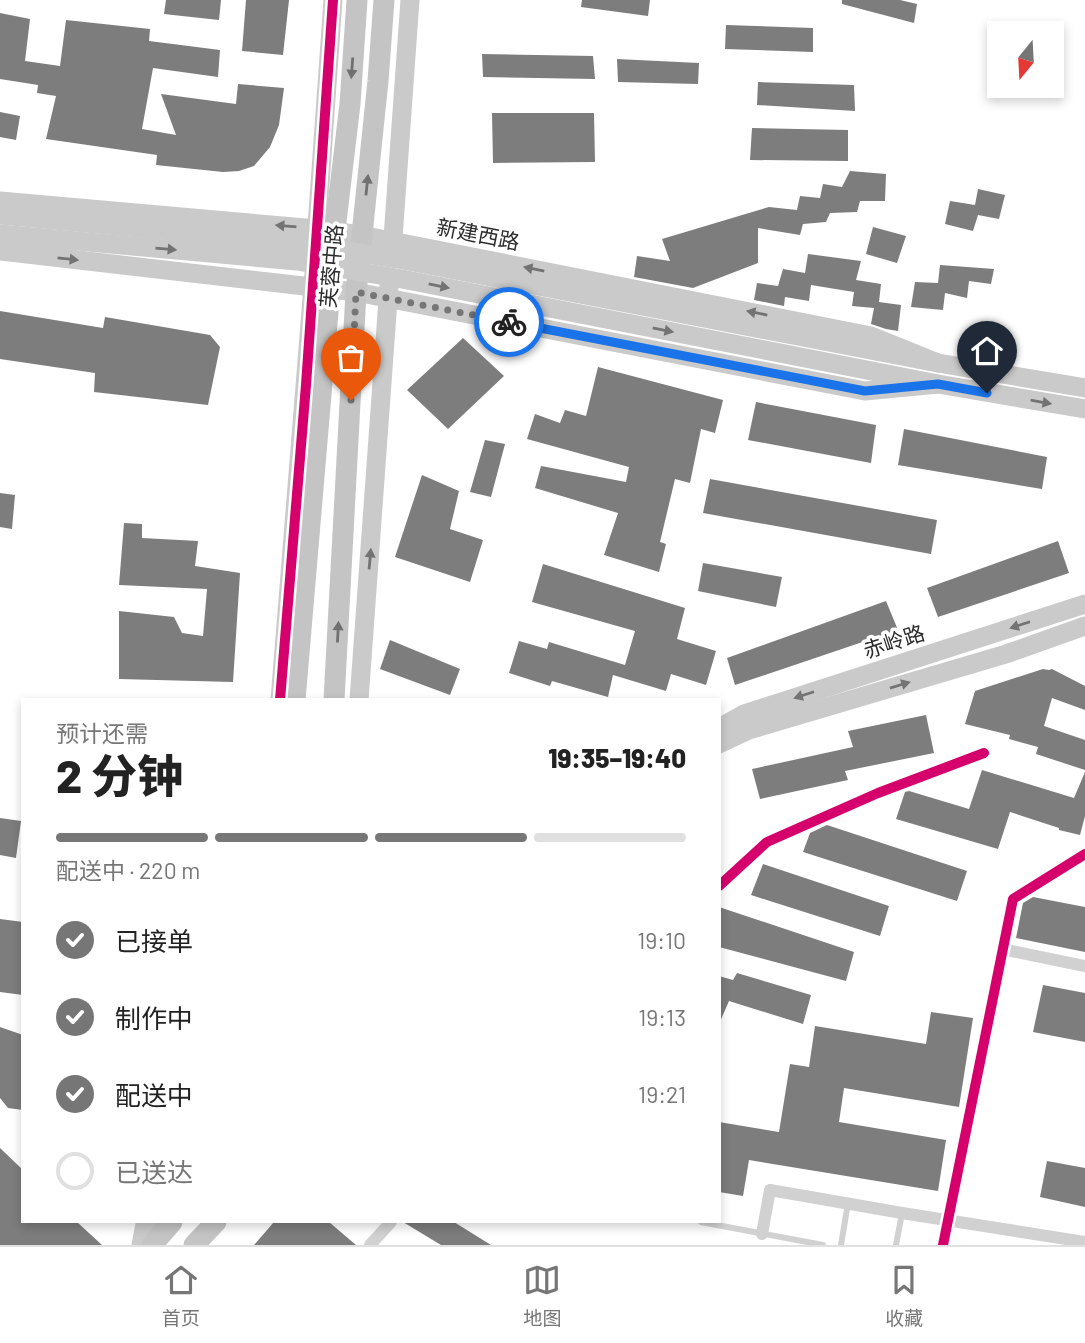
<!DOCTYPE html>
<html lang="zh">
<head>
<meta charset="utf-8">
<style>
  body { margin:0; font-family:Barlow,"Noto Sans SC",sans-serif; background:#f2f2f2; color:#222; height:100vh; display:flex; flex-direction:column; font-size:26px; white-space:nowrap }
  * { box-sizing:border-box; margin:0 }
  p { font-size:23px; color:#767676 }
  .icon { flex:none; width:38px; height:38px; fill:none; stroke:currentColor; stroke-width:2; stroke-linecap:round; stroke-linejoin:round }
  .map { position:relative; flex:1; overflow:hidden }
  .panel { position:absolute; left:21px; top:698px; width:700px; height:525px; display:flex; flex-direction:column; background:#fff; border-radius:0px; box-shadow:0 4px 10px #0003 }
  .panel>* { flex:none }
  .needle { width:46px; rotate:198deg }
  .tools { position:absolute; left:987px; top:21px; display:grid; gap:14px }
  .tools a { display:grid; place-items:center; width:77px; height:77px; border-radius:0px; background:#fff; box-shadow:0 4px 10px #0003; font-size:35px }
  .pin { position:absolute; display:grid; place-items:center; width:60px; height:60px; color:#fff; margin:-72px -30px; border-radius:50% 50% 50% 0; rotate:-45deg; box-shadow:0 0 7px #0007 }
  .pin .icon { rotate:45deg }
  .courier { position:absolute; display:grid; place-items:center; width:70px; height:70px; margin:-35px; border:5px solid #1a73e8; border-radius:50%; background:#fff; color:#222; box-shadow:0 2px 9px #0007 }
  .head em { font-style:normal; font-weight:800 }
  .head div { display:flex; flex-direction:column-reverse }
  .head { display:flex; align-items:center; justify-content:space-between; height:119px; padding:0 35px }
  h1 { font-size:46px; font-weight:800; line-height:52px }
  .bar { display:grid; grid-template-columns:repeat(4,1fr); gap:10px 7px; align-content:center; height:84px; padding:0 35px }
  .bar i { height:9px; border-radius:5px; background:#e0e0e0 }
  .bar .selected { background:#767676 }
  .bar p { grid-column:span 4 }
  ol { padding:0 35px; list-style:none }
  li { display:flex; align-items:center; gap:21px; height:77px }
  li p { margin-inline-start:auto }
  li .icon { padding:7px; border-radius:50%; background:#767676; color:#fff; stroke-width:4 }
  li:last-child { color:#767676 }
  li i { width:38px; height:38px; border:4px solid #e0e0e0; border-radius:50% }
  .menu { display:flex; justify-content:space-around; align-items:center; height:98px; border-top:2px solid #e0e0e0; background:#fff; font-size:19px; color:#767676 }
  .menu a { display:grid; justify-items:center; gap:4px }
  .menu .selected { color:#767676 }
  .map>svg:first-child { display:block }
  .building { fill:#7d7d7d }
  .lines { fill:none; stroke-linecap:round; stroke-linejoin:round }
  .lane { stroke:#d1d1d1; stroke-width:6 }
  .street { stroke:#d1d1d1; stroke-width:12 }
  .secondary { stroke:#cacaca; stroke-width:19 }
  .primary { stroke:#c4c4c4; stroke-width:21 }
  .secondary-bridge { stroke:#cacaca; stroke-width:19 }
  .cycleway-casing { stroke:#fff; stroke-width:15 }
  .cycleway { stroke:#d6006c; stroke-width:10 }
  .oneway { fill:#707070 }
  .oneway2 { fill:#737373 }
  .done { stroke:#767676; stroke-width:7; stroke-dasharray:0 12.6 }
  .route { stroke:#1a73e8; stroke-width:9 }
  .labels { text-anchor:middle; stroke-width:7; stroke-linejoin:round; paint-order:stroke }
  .street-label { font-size:21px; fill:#2c2c2c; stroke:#fff }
</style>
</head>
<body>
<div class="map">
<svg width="1085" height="1245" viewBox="0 0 1085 1245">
  <rect width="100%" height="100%" fill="#fff"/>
  <g class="building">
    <polygon points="166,0 221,0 219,20 164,14"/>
    <polygon points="246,0 289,0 283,55 242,51"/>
    <polygon points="582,0 650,0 648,16 581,7"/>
    <polygon points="842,0 900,0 917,4 914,23 842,4"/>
    <polygon points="0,13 30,19 25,61 60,66 66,20 150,29 149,41 220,50 218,77 153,68 142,129 176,135 161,94 236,104 238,84 284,88 279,125 270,147 254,166 239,171 223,172 156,165 157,155 46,139 56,96 37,93 38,85 0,79"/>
    <polygon points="726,25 813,28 813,52 725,49"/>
    <polygon points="482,54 593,56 595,79 483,77"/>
    <polygon points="617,59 699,63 698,84 618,82"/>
    <polygon points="758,82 854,85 855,111 757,105"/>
    <polygon points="0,112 20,116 16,140 0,137"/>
    <polygon points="492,113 594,113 595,162 493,163"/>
    <polygon points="752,128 848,130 848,161 750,160"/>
    <polygon points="850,171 886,174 885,201 860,201 857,212 830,213 826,222 803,224 800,235 758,228 758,263 693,288 634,277 637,256 670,261 662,239 769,207 797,210 800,196 820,198 823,184 842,187"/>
    <polygon points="978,189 1005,195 999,219 978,215 973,231 945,224 950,201 975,205"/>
    <polygon points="873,227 906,236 897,263 866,254"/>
    <polygon points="808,254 861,261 856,280 881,284 879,302 901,305 898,331 886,329 871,324 874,308 852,306 854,292 811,285 809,301 785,297 784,306 754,300 757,283 778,286 783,269 805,273"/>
    <polygon points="940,265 994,269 991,284 969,281 967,298 945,293 943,310 911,307 915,282 938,283"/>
    <polygon points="0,311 103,328 105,317 210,335 220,347 208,405 94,392 95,373 0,359"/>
    <polygon points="463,338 504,376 448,429 407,390"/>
    <polygon points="598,367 723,400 715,433 701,429 690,483 675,479 660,542 666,544 659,572 604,555 618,513 535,488 541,466 626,482 629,467 527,439 535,414 560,423 565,410 586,416"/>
    <polygon points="756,402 876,425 871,463 748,440"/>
    <polygon points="904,429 1047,457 1042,489 898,465"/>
    <polygon points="485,440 505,444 491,497 470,492"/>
    <polygon points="422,475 459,491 450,529 483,540 470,582 395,557"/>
    <polygon points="710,479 937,520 931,554 703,513"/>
    <polygon points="0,493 15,495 12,529 0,527"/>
    <polygon points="124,523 142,524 142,538 198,541 195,566 240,573 233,682 119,679 119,611 174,617 182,633 203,636 207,589 119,585"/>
    <polygon points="1058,541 1069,573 938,617 927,588"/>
    <polygon points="703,563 782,577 776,607 698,591"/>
    <polygon points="543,564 685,608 677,639 716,651 706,685 671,674 666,691 613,675 608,697 552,681 550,686 509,673 519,641 547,649 549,642 625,665 635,631 532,602"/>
    <polygon points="886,601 898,630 735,685 727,658"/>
    <polygon points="390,640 460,669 450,695 380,669"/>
    <polygon points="1043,669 1049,670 1052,669 1085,686 1085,710 1052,698 1044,726 1085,740 1085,770 1036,754 1038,747 1009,739 1010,735 965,724 975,691"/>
    <polygon points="926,715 934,753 845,771 848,780 760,799 752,769 853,747 848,731"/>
    <polygon points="982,770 1074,798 1085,772 1085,816 1080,835 1059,830 1059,828 1010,812 998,849 896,819 905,792 909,791 969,809"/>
    <polygon points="0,818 21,821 16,858 0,855"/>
    <polygon points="827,825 967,871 957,901 803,852 810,833"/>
    <polygon points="763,864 889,906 880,936 751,895"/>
    <polygon points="1033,897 1085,907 1085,952 1016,938 1023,903"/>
    <polygon points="719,907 854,952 846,981 719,947"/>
    <polygon points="0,919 23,922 23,995 0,992"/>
    <polygon points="737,973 811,995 803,1024 729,1001 719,1024 719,976 733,980"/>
    <polygon points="1043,985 1085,993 1085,1042 1033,1032"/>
    <polygon points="931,1012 973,1018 959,1107 844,1088 839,1122 946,1140 938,1191 749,1160 743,1196 719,1192 719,1122 779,1132 790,1064 809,1067 815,1026 926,1044"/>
    <polygon points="0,1027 23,1035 23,1110 8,1108 0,1098"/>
    <polygon points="0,1148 23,1170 23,1222 77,1222 102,1245 0,1245"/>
    <polygon points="1047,1161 1085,1168 1085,1207 1040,1197"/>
    <polygon points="274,1222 329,1222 356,1245 254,1245"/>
    <polygon points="403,1222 454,1222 491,1245 441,1245"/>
  </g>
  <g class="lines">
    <g class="lane">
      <polyline points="701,1222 823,1245"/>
      <polyline points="841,1245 848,1203"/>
      <polyline points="896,1245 902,1213"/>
    </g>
    <g class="street">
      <polyline points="719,886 767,842 878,793 984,753"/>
      <polyline points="1002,949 1085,966"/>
      <polyline points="762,1234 770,1190 902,1213 1085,1242"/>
      <polyline points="370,1245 391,1222"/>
      <polyline points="943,1245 1013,899 1085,854"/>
    </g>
    <g class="secondary">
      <polyline points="0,201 317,229 361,235 871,336 938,363 1085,388"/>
      <polyline points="316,240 333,0"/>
      <polyline points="0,251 356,292 865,391 938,384 1085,409"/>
      <polyline points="392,252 410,0"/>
      <polyline points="280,700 314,273"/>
      <polyline points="359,700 389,286"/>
      <polyline points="719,728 744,714 1085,604"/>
      <polyline points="719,744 749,730 1006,654 1085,626"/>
      <polyline points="141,1245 145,1224 148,1222"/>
    </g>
    <g class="primary">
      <polyline points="295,700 335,230 350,104 357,0"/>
      <polyline points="334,700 356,292 378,81 384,0"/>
      <polyline points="152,1245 172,1222"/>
      <polyline points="194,1245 216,1222"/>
    </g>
    <g class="secondary-bridge">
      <polyline points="0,215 298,243 398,259 938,363"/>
      <polyline points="0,234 297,261 402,279 938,384"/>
    </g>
    <defs>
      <g id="cycleway">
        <polyline points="280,700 306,385 333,0"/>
        <polyline points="719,886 767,842 878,793 984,753"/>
        <polyline points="943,1245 1013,899 1085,854"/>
      </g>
    </defs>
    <use href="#cycleway" class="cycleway-casing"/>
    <use href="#cycleway" class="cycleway"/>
  </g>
  <defs><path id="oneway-solid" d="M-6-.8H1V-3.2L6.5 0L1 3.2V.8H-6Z" transform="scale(1.75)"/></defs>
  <g class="oneway">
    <use href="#oneway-solid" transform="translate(352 68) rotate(94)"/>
    <use href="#oneway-solid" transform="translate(367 185) rotate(-84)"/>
    <use href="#oneway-solid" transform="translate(338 632) rotate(-87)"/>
  </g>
  <g class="oneway2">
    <use href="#oneway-solid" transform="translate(286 226) rotate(-175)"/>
    <use href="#oneway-solid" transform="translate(166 249) rotate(5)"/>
    <use href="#oneway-solid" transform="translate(68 259) rotate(6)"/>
    <use href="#oneway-solid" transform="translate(534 269) rotate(-169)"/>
    <use href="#oneway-solid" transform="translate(439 286) rotate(11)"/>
    <use href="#oneway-solid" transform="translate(757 313) rotate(-169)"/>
    <use href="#oneway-solid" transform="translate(663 330) rotate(11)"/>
    <use href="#oneway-solid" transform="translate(1041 402) rotate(10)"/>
    <use href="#oneway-solid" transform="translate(370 559) rotate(-85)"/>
    <use href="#oneway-solid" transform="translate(1020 625) rotate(162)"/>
    <use href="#oneway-solid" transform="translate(900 685) rotate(-17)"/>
    <use href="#oneway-solid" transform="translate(804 695) rotate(162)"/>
  </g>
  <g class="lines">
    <polyline class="done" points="351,400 356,292 509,322"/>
    <polyline class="route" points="509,322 865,391 938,384 987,393"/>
  </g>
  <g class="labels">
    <g class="street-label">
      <text transform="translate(478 235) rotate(11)" y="7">新建西路</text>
      <text transform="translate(332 266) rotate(-85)" y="7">芙蓉中路</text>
      <text transform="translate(894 642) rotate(-18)" y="7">赤岭路</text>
    </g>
  </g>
</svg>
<div class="tools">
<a><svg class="needle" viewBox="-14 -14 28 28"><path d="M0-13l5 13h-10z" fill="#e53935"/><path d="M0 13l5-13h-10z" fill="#767676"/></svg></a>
</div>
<div class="pin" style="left:351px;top:400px;background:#ea580c"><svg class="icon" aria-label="bag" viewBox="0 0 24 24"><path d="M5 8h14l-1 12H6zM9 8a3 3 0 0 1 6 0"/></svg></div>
<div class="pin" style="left:987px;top:393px;background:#1f2937"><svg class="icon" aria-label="home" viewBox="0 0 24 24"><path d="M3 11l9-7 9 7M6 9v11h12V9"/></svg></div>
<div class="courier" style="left:509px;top:322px"><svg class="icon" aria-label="bike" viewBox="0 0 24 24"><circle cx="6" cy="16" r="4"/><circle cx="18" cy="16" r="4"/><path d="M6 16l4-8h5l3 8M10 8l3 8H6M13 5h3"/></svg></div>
<section class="panel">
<div class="head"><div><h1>2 分钟</h1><p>预计还需</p></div><em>19:35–19:40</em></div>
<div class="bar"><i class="selected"></i><i class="selected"></i><i class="selected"></i><i></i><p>配送中 · 220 m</p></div>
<ol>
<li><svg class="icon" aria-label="check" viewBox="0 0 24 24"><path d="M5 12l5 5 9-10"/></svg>已接单<p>19:10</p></li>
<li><svg class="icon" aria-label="check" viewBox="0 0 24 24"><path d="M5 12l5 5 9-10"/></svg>制作中<p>19:13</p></li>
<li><svg class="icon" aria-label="check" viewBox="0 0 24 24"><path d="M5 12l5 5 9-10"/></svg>配送中<p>19:21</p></li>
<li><i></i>已送达</li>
</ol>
</section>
</div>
<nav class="menu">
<a class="selected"><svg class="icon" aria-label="home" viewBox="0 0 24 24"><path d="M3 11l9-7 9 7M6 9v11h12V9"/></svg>首页</a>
<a><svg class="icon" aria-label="map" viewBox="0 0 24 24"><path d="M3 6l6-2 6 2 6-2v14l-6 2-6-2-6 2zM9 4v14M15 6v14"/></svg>地图</a>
<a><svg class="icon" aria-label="saved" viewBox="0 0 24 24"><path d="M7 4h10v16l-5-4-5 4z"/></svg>收藏</a>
</nav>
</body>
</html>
